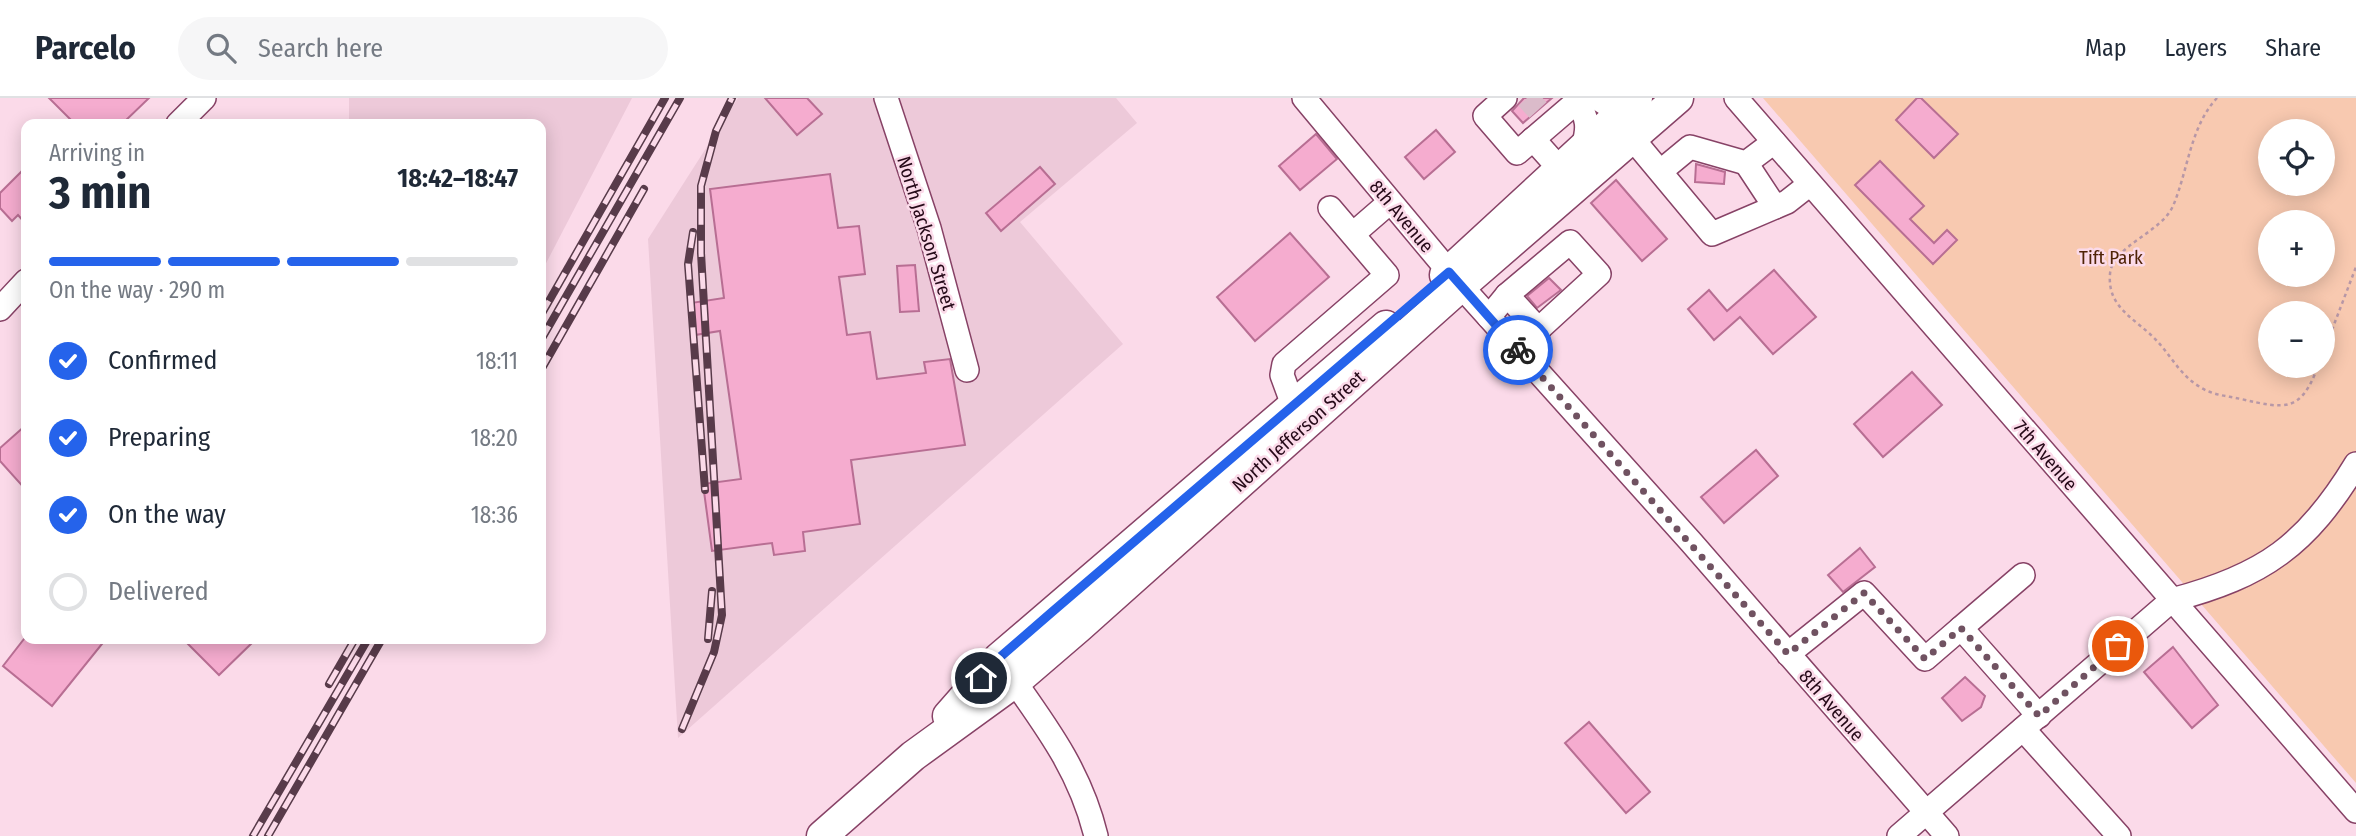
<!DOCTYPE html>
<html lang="en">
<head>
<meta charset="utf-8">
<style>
  body { margin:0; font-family:"Fira Sans Condensed",sans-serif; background:#f6f6f7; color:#1f2937; height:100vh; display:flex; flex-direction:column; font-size:26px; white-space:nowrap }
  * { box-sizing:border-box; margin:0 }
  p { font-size:23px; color:#747a83 }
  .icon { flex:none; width:38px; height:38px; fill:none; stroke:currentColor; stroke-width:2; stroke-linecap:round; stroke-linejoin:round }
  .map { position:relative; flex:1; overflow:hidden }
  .details { position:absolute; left:21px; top:21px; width:525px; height:525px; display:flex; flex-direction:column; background:#fff; border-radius:14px; box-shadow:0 4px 18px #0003 }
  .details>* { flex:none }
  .buttons { position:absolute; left:2258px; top:21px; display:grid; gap:14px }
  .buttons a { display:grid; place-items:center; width:77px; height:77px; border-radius:50%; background:#fff; box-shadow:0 4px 18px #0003; font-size:35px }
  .pin { position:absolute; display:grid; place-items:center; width:60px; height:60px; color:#fff; margin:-30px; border:4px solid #fff; border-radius:50%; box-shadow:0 2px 7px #0007 }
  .courier { position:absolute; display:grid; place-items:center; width:70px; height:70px; margin:-35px; border:5px solid #2563eb; border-radius:50%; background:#fff; color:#222; box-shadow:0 2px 9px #0007 }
  .summary em { font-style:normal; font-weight:700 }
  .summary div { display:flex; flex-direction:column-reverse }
  .summary { display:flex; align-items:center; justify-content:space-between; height:119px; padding:0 28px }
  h1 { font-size:46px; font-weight:700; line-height:52px }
  .bar { display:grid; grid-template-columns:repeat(4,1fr); gap:10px 7px; align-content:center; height:84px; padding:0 28px }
  .bar i { height:9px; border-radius:5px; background:#e0e1e3 }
  .bar .active { background:#2563eb }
  .bar p { grid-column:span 4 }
  ol { padding:0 28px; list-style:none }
  li { display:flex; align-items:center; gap:21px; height:77px }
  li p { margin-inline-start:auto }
  li .icon { padding:7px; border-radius:50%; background:#2563eb; color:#fff; stroke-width:4 }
  li:last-child { color:#747a83 }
  li i { width:38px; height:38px; border:4px solid #e0e1e3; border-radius:50% }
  header { display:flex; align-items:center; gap:42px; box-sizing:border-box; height:98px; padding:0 35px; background:#fff; border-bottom:2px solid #e0e1e3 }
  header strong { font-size:33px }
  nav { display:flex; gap:38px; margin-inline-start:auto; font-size:24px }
  .search { width:490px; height:63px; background:#f6f6f7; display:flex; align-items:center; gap:18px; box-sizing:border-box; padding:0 24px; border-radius:38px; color:#747a83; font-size:26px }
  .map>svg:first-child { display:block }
  .built { fill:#edc9d9 }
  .green { fill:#f8c9b0; fill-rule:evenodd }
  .building { fill:#f5accf; stroke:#b86e93; stroke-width:2 }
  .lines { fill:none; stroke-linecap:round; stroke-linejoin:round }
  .minor-tunnel { stroke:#dbbbca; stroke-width:23; stroke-dasharray:23 11; stroke-linecap:butt }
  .minor-casing { stroke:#874266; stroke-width:26 }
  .major-casing { stroke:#874266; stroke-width:33 }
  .path { stroke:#b797a6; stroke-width:2.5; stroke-dasharray:3.5 3.5; stroke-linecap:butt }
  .minor { stroke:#fff; stroke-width:23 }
  .major { stroke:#fff; stroke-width:30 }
  .rail-casing { stroke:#583b4a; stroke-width:8 }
  .rail { stroke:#fbdae9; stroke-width:5; stroke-dasharray:16; stroke-linecap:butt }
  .done { stroke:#705261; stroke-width:7; stroke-dasharray:0 12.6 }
  .route { stroke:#2563eb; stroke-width:9 }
  .labels { text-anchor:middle; stroke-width:5; stroke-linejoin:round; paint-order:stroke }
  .street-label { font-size:19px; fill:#250918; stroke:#fbdae9 }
  .park-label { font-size:19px; fill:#4f2307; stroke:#fbdae9 }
</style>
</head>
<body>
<header>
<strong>Parcelo</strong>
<div class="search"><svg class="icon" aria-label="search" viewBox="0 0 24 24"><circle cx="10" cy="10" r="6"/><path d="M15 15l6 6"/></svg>Search here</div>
<nav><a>Map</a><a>Layers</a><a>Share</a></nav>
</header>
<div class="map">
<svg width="2356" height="738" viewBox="0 0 2356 738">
  <rect width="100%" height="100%" fill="#fbdae9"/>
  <g class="built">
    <polygon points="349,0 632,0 541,175 541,26 349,26"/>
    <polygon points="738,0 1116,0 1137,25 1020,124 1123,246 678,640 648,141"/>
  </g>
  <path class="green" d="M 1763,0 L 2356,0 L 2356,685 ZM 2270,33 L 2322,33 L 2322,86 L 2270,86 ZM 2270,124 L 2322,124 L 2322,177 L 2270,177 ZM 2270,215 L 2322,215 L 2322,268 L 2270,268 Z"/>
  <g class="building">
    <polygon points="49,0 149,0 122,26 75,26"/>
    <polygon points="765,0 807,0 822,16 797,37"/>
    <polygon points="1524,0 1552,0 1523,25 1512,13"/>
    <polygon points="1917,0 1921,0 1958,36 1934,60 1896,22"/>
    <polygon points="1436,32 1455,54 1424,81 1405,59"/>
    <polygon points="1316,36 1337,61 1300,92 1279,68"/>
    <polygon points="1880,63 1924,108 1910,121 1934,145 1947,132 1957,142 1933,166 1855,87"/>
    <polygon points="1696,66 1725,74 1724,86 1695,84"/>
    <polygon points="26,69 26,126 18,117 12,123 0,110 0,95"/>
    <polygon points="1040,69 1055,86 1001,133 986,115"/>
    <polygon points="830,76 838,130 859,128 865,176 839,179 847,237 870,234 877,281 926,275 924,264 950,261 965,347 851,362 860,426 803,434 805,453 774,457 772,445 712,453 703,386 741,381 720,233 695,237 691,205 724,200 710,91"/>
    <polygon points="1616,82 1667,141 1642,163 1591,105"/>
    <polygon points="1290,135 1329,179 1255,243 1217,199"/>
    <polygon points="915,167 919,213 900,214 897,168"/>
    <polygon points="1774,172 1816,219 1773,256 1740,219 1714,242 1688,211 1709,192 1727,213"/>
    <polygon points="1549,180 1561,192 1537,210 1527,198"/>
    <polygon points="1912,274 1942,307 1883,359 1854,326"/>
    <polygon points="26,327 26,392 0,363 0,350"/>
    <polygon points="1756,352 1778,378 1724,425 1701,399"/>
    <polygon points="1860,450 1875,469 1843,494 1828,477"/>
    <polygon points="24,541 106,541 52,608 3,568"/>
    <polygon points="183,541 256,541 219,577"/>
    <polygon points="2173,549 2218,607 2192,630 2144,574"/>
    <polygon points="1965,579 1985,598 1981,609 1962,623 1942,600"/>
    <polygon points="1589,624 1650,694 1626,715 1565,645"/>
  </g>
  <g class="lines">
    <polyline class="minor-tunnel" points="1527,0 1538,12"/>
    <defs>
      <g id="minor">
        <polyline points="886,0 929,130 967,272"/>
        <polyline points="1304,0 1461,188 1691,444 1947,738"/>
        <polyline points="1505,0 1485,18 1517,55 1581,0"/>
        <polyline points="1597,0 1612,10 1631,6"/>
        <polyline points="1736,0 2356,713"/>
        <path d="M 1577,3 C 1588,20 1589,30 1583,48"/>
        <polyline points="178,26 204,0"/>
        <polyline points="1632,40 1712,136 1787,104 1810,86"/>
        <polyline points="1533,41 1559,70"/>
        <polyline points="1746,65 1775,109"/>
        <polyline points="1661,73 1690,49 1746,65 1774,44"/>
        <polyline points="1353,136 1390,104"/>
        <polyline points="1507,197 1539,232"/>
        <polyline points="0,211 26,183"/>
        <polyline points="1489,219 1507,197 1570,144 1599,176 1517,251"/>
        <polyline points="1293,307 1282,277 1284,266 1387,177 1330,110"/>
        <polyline points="1961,530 2023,477"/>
        <polyline points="1788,556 1864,495 1925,561 1961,530 2039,618"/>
        <path d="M 1007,573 C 1045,627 1080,672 1096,738"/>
        <polyline points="2023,631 2119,738"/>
        <path d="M 1899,738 L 2172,502 C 2264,478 2307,447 2356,366"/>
      </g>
      <g id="major">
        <polyline points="1445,177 1637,0"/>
        <polyline points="948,618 999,560 1386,228"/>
        <polyline points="822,738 913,658 1015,584 1079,529 1461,188 1678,0"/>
      </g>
    </defs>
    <use href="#minor" class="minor-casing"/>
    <use href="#major" class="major-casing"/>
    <g class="path">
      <path d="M 2217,0 C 2190,29 2188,73 2173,108 C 2161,135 2112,148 2110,176 C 2107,211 2137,221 2157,243 C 2171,258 2181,278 2200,289 C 2212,297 2227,298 2241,301 C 2285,311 2301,315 2318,268"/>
      <polyline points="2322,258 2356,169"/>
    </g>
    <use href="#minor" class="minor"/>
    <use href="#major" class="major"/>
    <defs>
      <g id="rail">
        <polyline points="693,134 688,166 705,392"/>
        <polyline points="541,217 665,0"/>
        <polyline points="541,242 680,0"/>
        <polyline points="541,272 644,91"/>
        <polyline points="708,541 712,493"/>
        <polyline points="329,586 355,541"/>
        <polyline points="682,631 714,554 722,517 701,155 701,88 716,33 732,0"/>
        <polyline points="253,738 368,541"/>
        <polyline points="268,738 382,541"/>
      </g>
    </defs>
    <use href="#rail" class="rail-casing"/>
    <use href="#rail" class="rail"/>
  </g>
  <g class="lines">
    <polyline class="done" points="1518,252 1788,556 1864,495 1925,561 1961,530 2039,618 2118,548"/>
    <polyline class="route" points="981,580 999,560 1052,514 1449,174 1518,252"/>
  </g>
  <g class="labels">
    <g class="street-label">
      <text transform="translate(1402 118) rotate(50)" y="7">8th Avenue</text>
      <text transform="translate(927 135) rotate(73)" y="7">North Jackson Street</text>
      <text transform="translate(1298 333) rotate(-42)" y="7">North Jefferson Street</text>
      <text transform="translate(2046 357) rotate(49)" y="7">7th Avenue</text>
      <text transform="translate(1832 607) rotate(49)" y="7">8th Avenue</text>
    </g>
    <g class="park-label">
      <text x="2111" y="166">Tift Park</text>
    </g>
  </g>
</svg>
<div class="buttons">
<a><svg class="icon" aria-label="locate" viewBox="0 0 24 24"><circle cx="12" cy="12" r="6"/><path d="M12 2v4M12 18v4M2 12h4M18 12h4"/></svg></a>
<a>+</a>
<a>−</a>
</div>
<div class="pin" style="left:2118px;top:548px;background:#ea580c"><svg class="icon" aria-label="bag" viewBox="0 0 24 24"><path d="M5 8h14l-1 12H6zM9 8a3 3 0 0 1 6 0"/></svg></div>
<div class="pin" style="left:981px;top:580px;background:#1f2937"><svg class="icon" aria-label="home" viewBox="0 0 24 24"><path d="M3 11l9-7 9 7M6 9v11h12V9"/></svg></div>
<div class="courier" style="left:1518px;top:252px"><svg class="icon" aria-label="bike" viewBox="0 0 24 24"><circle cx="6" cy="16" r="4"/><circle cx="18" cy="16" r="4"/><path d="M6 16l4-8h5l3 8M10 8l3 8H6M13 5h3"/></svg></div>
<section class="details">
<div class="summary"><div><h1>3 min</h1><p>Arriving in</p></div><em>18:42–18:47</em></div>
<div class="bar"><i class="active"></i><i class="active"></i><i class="active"></i><i></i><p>On the way · 290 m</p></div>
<ol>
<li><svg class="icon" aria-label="check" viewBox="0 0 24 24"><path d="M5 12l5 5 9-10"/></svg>Confirmed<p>18:11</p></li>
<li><svg class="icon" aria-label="check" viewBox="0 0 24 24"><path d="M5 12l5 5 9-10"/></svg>Preparing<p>18:20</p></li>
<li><svg class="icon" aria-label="check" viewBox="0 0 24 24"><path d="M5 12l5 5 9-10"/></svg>On the way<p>18:36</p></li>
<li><i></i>Delivered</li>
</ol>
</section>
</div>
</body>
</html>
